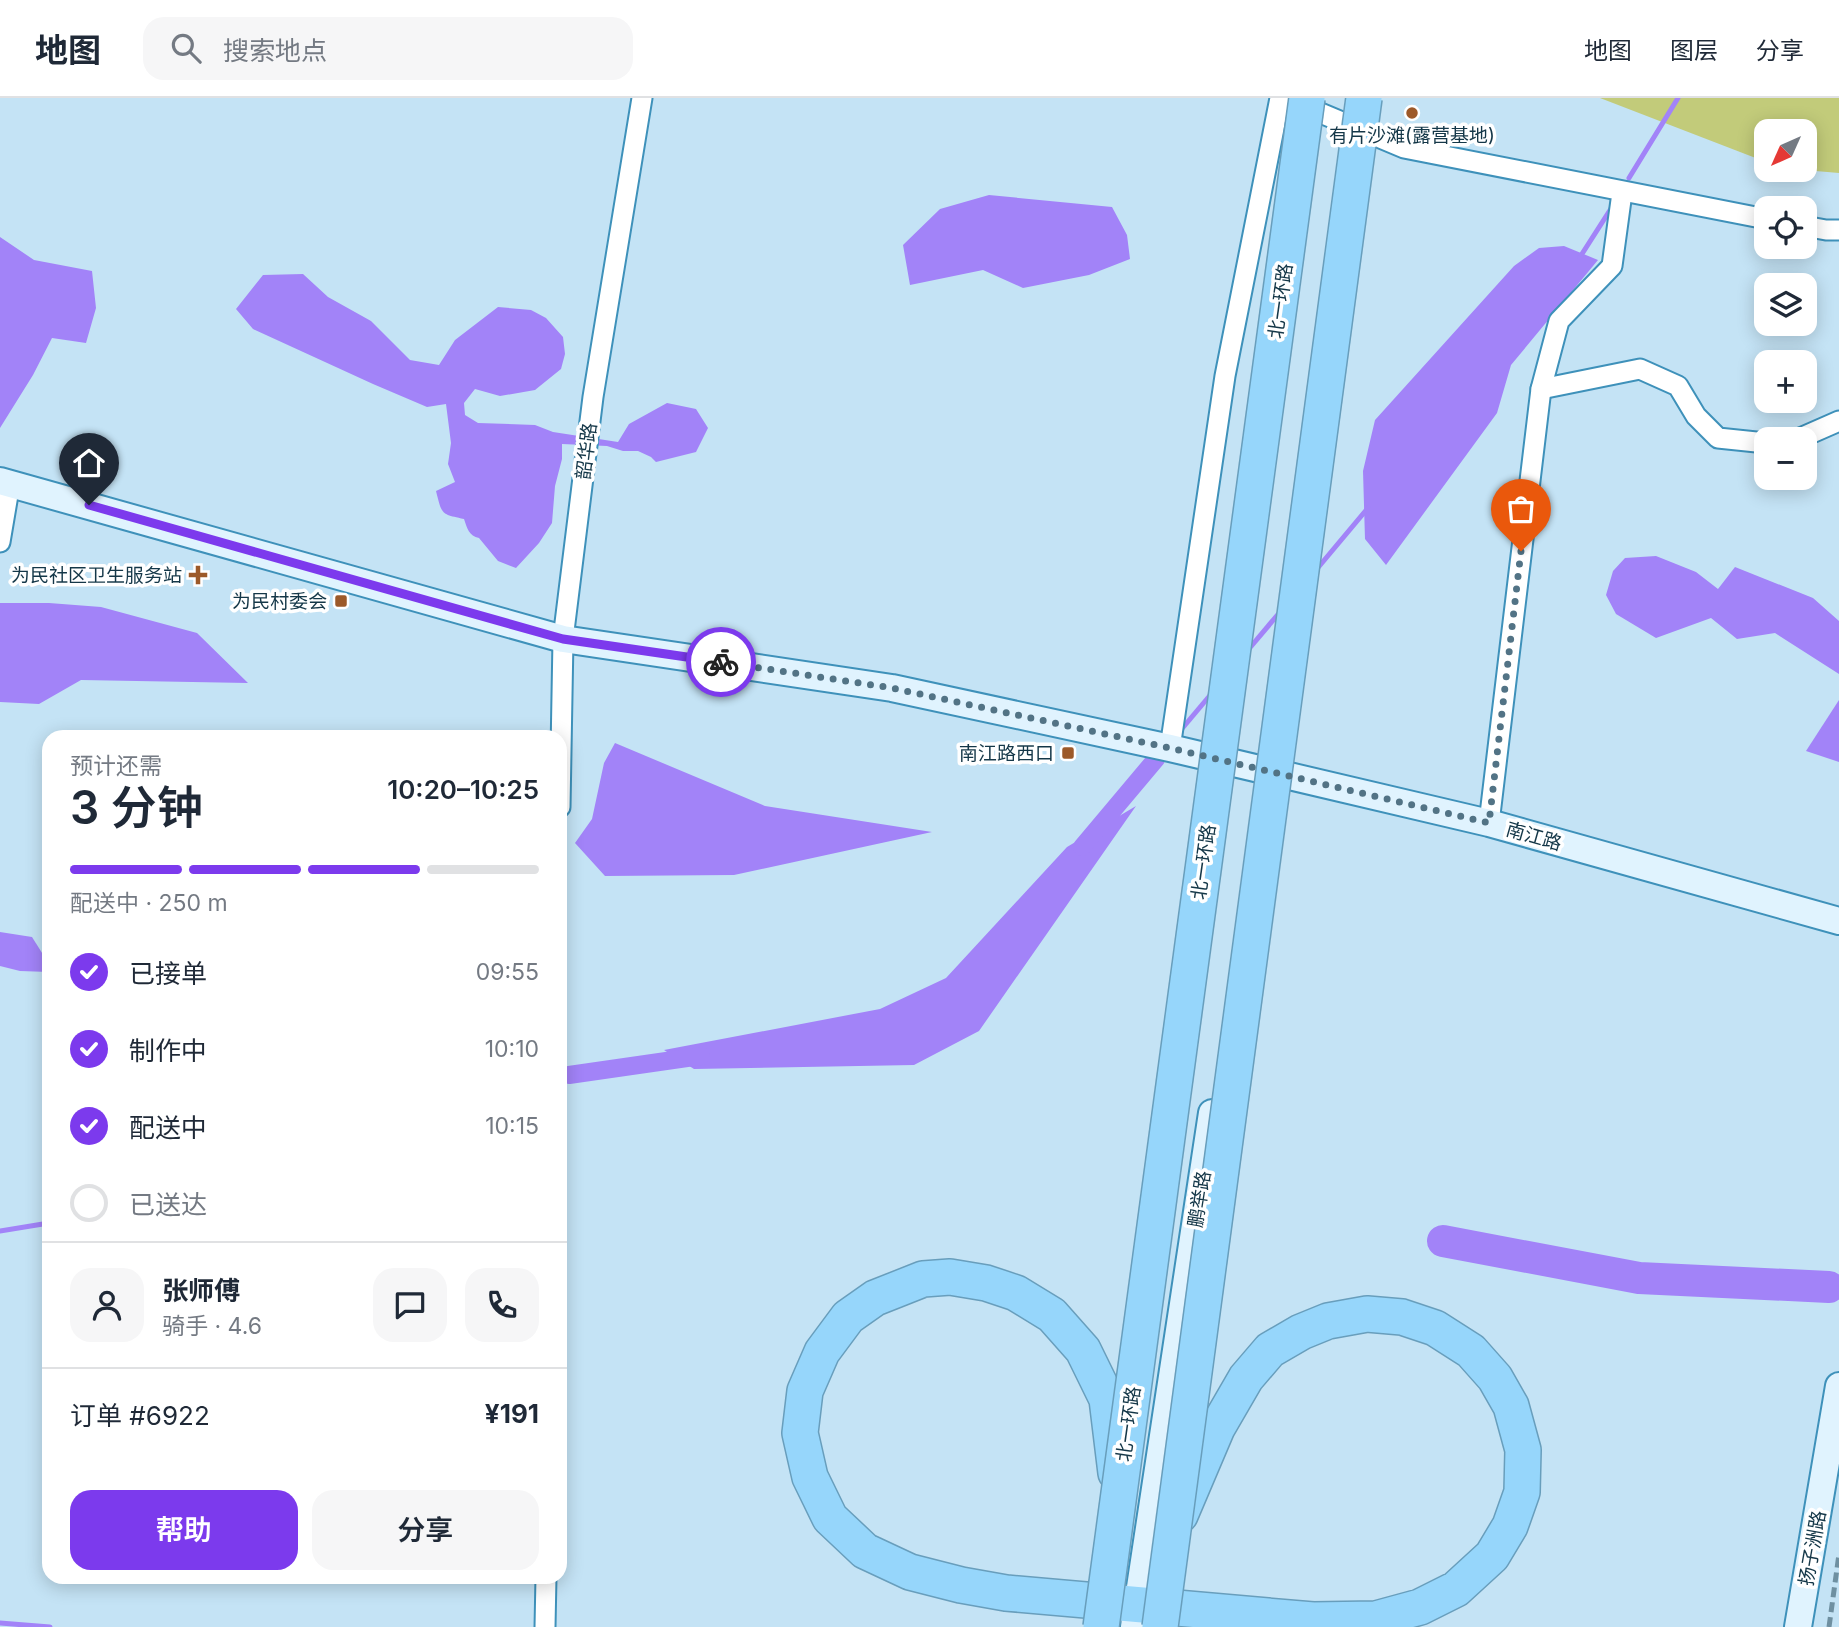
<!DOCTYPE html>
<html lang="zh">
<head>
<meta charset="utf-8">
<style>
  body { margin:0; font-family:Inter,"Noto Sans SC",sans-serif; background:#f6f6f7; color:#1f2937; height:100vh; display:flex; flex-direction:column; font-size:26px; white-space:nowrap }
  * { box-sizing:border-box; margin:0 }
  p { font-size:23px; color:#747a83 }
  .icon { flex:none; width:38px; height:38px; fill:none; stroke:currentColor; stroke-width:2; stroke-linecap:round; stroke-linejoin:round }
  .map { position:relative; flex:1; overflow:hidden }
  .details { position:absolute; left:42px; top:632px; width:525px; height:854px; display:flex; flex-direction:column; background:#fff; border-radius:21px; box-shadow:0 4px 18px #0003 }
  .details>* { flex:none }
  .needle { width:46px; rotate:225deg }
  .buttons { position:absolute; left:1754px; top:21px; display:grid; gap:14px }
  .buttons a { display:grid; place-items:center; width:63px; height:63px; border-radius:14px; background:#fff; box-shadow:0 4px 18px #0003; font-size:35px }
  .pin { position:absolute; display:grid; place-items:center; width:60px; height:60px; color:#fff; margin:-72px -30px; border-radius:50% 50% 50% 0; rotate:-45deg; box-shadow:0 0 7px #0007 }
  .pin .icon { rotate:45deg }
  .courier { position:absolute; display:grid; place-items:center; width:70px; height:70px; margin:-35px; border:5px solid #7c3aed; border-radius:50%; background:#fff; color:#222; box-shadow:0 2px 9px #0007 }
  .summary em { font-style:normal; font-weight:600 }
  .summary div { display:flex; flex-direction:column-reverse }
  .summary { display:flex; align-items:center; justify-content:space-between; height:119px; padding:0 28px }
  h1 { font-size:46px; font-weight:600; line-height:52px }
  .bar { display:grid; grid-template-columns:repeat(4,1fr); gap:10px 7px; align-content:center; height:84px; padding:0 28px }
  .bar i { height:9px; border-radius:5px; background:#e0e1e3 }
  .bar .selected { background:#7c3aed }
  .bar p { grid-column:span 4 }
  .line { display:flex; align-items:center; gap:18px; padding:0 28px; border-top:2px solid #e0e1e3 }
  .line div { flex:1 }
  .round { display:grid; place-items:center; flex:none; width:74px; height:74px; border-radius:21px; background:#f6f6f7 }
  ol { padding:0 28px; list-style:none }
  li { display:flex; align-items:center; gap:21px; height:77px }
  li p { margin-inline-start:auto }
  li .icon { padding:7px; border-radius:50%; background:#7c3aed; color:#fff; stroke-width:4 }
  li:last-child { color:#747a83 }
  li i { width:38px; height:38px; border:4px solid #e0e1e3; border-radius:50% }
  .cta { display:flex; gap:14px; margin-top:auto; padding:14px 28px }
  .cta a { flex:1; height:80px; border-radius:21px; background:#7c3aed; color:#fff; font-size:28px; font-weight:600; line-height:80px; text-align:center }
  .cta a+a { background:#f6f6f7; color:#1f2937 }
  header { display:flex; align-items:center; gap:42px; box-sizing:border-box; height:98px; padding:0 35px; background:#fff; border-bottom:2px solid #e0e1e3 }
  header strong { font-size:33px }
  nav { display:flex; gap:38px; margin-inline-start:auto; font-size:24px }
  .search { width:490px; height:63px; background:#f6f6f7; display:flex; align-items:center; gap:18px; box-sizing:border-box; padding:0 24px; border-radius:21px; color:#747a83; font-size:26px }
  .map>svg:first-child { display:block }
  .green { fill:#c2cb7a }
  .water { fill:#a283f8 }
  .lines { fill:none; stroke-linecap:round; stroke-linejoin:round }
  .stream { stroke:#a283f8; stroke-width:5 }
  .canal { stroke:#a283f8; stroke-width:18 }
  .river { stroke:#a283f8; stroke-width:32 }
  .street-casing { stroke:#3e91ba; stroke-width:23 }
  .secondary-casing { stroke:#3e91ba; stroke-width:30 }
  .highway-casing { stroke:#689ebc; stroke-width:38 }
  .street { stroke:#fff; stroke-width:19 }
  .secondary { stroke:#e0f3fe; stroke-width:26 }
  .highway { stroke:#96d6fb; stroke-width:35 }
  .rail { stroke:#6f90a1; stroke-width:5; stroke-dasharray:10 5; stroke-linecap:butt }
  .highway-bridge-casing { stroke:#689ebc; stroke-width:38; stroke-linecap:butt }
  .highway-bridge { stroke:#96d6fb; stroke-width:35 }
  .done { stroke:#527385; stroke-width:7; stroke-dasharray:0 12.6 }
  .route { stroke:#7c3aed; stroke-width:9 }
  .poi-dot { fill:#9c5929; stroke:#fff; stroke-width:2.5 }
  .labels { text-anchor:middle; stroke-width:7; stroke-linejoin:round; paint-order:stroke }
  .poi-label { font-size:19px; fill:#143748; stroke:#fff; text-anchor:end }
  .street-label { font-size:19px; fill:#143748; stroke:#fff }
</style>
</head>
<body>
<header>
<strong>地图</strong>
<div class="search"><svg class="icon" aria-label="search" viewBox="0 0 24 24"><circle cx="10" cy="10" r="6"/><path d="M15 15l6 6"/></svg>搜索地点</div>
<nav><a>地图</a><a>图层</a><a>分享</a></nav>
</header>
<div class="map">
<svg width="1839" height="1529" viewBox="0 0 1839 1529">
  <rect width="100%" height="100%" fill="#c4e3f5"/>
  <polygon class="green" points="1600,0 1839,0 1839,75 1804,72 1804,33 1766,33 1766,64"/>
  <g class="water">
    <polygon points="989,97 1112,109 1127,137 1130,161 1089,177 1023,190 983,172 910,187 903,147 940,111"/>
    <polygon points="0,139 34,162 92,173 96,210 86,245 52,240 33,277 0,330"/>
    <polygon points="1564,148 1598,162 1511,267 1497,315 1386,467 1365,441 1363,373 1375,322 1514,168 1539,150"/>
    <path d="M 303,176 L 328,199 L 371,223 L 410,262 L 439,267 L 455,242 L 498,209 L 531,212 L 546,220 L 563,239 L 565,256 L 561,271 L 535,292 L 500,298 L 475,291 L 464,305 L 465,317 L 478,325 L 535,327 L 553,334 L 618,344 L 629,326 L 667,305 L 696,311 L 708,330 L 696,354 L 656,364 L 651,359 L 638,353 L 623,353 L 607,348 L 562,346 L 562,361 L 555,388 L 552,425 L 539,445 L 516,470 L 498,463 L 479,440 C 469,438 467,430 464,421 C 441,416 442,417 436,393 L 455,384 L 448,366 L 451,345 L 446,306 L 427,309 L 373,286 L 253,231 L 236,211 L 263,177 Z"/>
    <polygon points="1656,458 1696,474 1718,491 1735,469 1813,500 1839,523 1839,576 1775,535 1737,541 1711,520 1656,540 1616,516 1606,497 1613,473 1625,460"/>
    <polygon points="0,505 49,505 101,509 197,535 248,585 81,582 39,606 0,604"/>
    <polygon points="1839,602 1839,664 1806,653"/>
    <polygon points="615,645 765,708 932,734 734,777 605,778 575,745 592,721 604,665"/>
    <polygon points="1136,708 979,933 914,967 694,971 664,952 880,911 946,880 1067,749"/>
    <polygon points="0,834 32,839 49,866 49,874 20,873 0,868"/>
  </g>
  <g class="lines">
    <g class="stream">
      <polyline points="1629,80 1678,0"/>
      <polyline points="1580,159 1612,109"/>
      <polyline points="1316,472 1368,410"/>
      <polyline points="1248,552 1280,514"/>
      <polyline points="1180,633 1212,595"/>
      <polyline points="0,1133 49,1125"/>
      <polyline points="0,1525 50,1529"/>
    </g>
    <g class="canal">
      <polyline points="1082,749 1156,661"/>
      <polyline points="569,977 701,958"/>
    </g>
    <polyline class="river" points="1443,1143 1639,1180 1829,1189"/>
    <defs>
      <g id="street">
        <polyline points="1299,6 1404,50 1766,121"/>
        <polyline points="1804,128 1826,132 1839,132"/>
        <polyline points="1541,291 1640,271 1678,288 1696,318 1718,340 1766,345"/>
        <polyline points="1798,341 1839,323"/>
        <polyline points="0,444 10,385"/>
        <polyline points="1170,650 1225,278 1280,0"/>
        <polyline points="560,709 563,541 593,299 642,0"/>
        <polyline points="1489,725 1541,291 1559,223 1612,168 1621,102"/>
        <polyline points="545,1529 546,1479"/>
      </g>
      <g id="secondary">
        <polyline points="0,383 563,541 892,590 1170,650 1489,725 1839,823"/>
        <polyline points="1134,1529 1212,1015"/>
        <polyline points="1798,1529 1839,1288"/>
      </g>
      <polyline id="highway" points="1116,1375 1107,1301 1083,1252 1052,1217 1016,1195 986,1185 950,1179 923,1181 875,1200 848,1219 822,1254 805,1293 800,1335 810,1379 830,1420 865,1453 910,1474 961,1487 1006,1495 1313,1522 1376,1521 1420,1509 1456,1491 1492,1458 1510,1428 1522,1394 1523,1352 1511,1308 1495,1280 1471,1253 1435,1230 1402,1219 1367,1216 1328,1223 1301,1234 1270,1252 1246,1280 1217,1330 1180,1417"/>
    </defs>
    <use href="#street" class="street-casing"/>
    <use href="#secondary" class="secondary-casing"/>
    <use href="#highway" class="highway-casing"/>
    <use href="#street" class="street"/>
    <use href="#secondary" class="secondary"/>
    <use href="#highway" class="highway"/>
    <polyline class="rail" points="1829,1529 1839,1456"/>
    <defs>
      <g id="highway-bridge">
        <polyline points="1101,1529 1307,0"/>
        <polyline points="1160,1529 1364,0"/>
      </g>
    </defs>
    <use href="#highway-bridge" class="highway-bridge-casing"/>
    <use href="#highway-bridge" class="highway-bridge"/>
  </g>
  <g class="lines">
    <polyline class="done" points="721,564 892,590 1170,650 1489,725 1521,453"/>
    <polyline class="route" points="89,407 563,541 721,564"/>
  </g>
  <g class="poi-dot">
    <circle cx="1412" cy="15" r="7"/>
    <path d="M194.5 466.5h7v7h7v7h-7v7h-7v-7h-7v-7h7z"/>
    <rect x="334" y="496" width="14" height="14" rx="3.5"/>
    <rect x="1061" y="648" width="14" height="14" rx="3.5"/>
  </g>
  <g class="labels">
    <g class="poi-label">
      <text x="1412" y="44" text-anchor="middle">有片沙滩(露营基地)</text>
      <text x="182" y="484">为民社区卫生服务站</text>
      <text x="327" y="510">为民村委会</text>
      <text x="1054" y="662">南江路西口</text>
    </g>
    <g class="street-label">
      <text transform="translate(1280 203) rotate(-82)" y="7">北一环路</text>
      <text transform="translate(586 353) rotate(-83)" y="7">韶华路</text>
      <text transform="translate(1534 738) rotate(16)" y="7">南江路</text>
      <text transform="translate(1203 764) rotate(-82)" y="7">北一环路</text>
      <text transform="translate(1199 1101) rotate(-81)" y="7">鹏举路</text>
      <text transform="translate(1128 1326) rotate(-82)" y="7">北一环路</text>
      <text transform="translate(1812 1450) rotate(-80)" y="7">扬子洲路</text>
    </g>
  </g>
</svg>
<div class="buttons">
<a><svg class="needle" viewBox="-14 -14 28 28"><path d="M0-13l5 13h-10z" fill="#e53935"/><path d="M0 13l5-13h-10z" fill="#747a83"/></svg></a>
<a><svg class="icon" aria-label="locate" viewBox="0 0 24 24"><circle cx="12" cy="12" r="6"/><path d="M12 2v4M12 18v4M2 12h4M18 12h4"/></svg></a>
<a><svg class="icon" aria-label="layers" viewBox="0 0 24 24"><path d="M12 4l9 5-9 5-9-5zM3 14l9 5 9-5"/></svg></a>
<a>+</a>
<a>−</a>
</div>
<div class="pin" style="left:1521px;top:453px;background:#ea580c"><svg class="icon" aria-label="bag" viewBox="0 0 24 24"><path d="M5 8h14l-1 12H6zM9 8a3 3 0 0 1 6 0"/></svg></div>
<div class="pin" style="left:89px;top:407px;background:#1f2937"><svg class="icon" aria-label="home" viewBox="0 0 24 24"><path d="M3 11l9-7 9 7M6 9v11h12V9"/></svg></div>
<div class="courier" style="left:721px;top:564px"><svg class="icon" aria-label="bike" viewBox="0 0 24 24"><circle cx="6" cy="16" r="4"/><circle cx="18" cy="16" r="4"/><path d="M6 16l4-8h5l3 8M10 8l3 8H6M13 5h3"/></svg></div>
<section class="details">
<div class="summary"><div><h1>3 分钟</h1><p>预计还需</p></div><em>10:20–10:25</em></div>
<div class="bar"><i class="selected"></i><i class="selected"></i><i class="selected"></i><i></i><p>配送中 · 250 m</p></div>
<ol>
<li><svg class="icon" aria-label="check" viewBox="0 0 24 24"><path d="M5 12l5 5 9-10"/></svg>已接单<p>09:55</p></li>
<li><svg class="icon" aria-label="check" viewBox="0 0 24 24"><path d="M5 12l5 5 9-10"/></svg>制作中<p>10:10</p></li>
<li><svg class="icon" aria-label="check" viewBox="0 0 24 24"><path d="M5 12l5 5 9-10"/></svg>配送中<p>10:15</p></li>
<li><i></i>已送达</li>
</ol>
<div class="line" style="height:126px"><a class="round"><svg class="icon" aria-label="person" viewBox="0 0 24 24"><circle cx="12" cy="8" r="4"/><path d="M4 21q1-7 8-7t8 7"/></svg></a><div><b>张师傅</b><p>骑手 · 4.6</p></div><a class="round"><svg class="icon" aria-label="chat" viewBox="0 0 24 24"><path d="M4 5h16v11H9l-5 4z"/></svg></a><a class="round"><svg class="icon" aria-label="phone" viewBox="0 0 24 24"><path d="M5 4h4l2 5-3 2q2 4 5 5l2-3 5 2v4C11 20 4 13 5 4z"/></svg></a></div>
<div class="line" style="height:91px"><div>订单 #6922</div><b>¥191</b></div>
<div class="cta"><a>帮助</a><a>分享</a></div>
</section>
</div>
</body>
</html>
